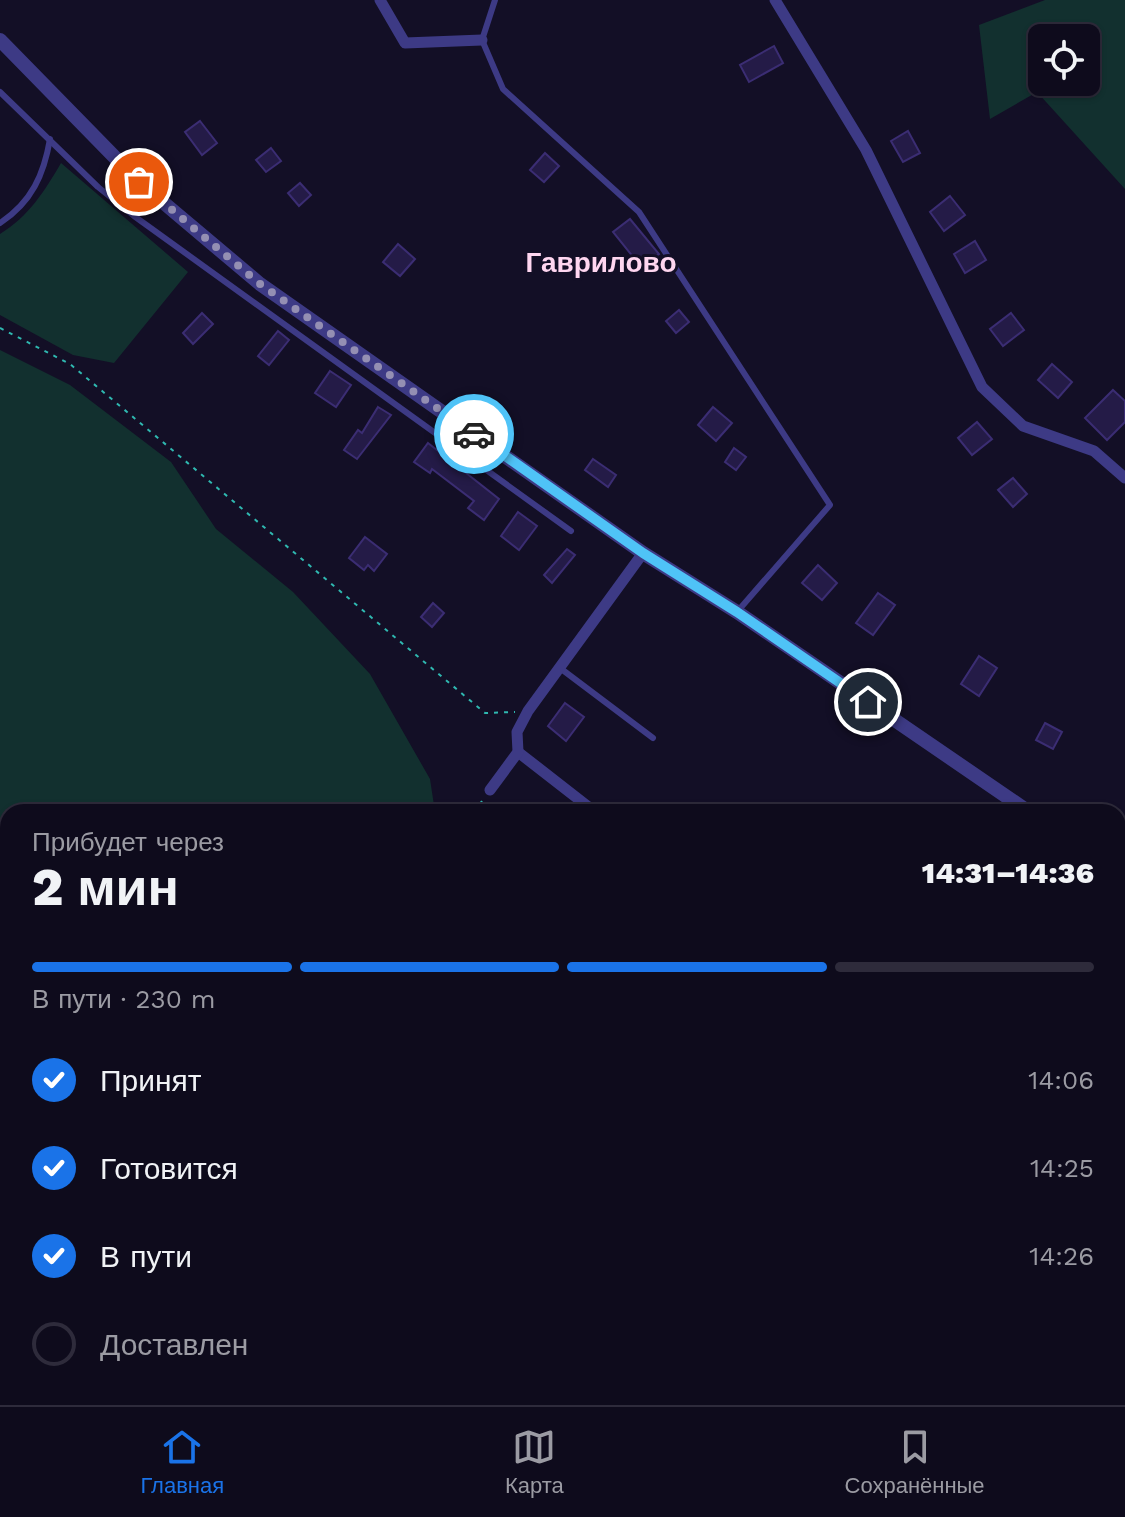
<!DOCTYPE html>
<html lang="ru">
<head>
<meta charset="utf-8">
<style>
  body { margin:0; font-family:"Work Sans",sans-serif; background:#171425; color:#f1f3f6; height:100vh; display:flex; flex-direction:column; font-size:30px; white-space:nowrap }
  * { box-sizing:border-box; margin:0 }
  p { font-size:26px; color:#9b9ba3 }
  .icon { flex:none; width:44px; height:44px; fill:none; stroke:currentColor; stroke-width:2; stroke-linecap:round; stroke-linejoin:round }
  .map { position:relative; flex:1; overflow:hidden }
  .panel { position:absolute; left:0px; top:804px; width:1126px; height:602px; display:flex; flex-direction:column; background:#0e0b1c; border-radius:24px 24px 0 0; box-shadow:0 2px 6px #0004,0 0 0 2px #2e2b3b }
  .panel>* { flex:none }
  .controls { position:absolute; left:1028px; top:24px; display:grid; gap:16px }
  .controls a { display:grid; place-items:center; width:72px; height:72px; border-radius:12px; background:#0e0b1c; box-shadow:0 2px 6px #0004,0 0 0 2px #2e2b3b; font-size:40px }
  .pin { position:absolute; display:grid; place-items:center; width:68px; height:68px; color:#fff; margin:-34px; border:4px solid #fff; border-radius:50%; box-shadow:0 2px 8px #0007 }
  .courier { position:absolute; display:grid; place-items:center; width:80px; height:80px; margin:-40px; border:6px solid #4fc3f7; border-radius:50%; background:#fff; color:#222; box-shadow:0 2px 10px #0007 }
  .head em { font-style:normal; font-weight:800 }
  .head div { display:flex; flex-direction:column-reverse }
  .head { display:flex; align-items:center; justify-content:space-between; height:136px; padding:0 32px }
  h1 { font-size:52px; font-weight:800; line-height:60px }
  .bar { display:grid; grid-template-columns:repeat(4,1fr); gap:12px 8px; align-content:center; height:96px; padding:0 32px }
  .bar i { height:10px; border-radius:6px; background:#2e2b3b }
  .bar .current { background:#1a73e8 }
  .bar p { grid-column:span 4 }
  ol { padding:0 32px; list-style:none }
  li { display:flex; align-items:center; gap:24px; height:88px }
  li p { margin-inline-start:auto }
  li .icon { padding:8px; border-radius:50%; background:#1a73e8; color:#fff; stroke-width:4 }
  li:last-child { color:#9b9ba3 }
  li i { width:44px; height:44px; border:4px solid #2e2b3b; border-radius:50% }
  .tab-bar { display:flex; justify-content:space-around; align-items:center; height:112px; border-top:2px solid #2e2b3b; background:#0e0b1c; font-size:22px; color:#9b9ba3 }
  .tab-bar a { display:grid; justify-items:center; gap:4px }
  .tab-bar .current { color:#1a73e8 }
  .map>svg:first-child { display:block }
  .green { fill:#12302f; fill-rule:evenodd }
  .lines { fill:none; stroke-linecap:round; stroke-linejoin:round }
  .stream { stroke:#0c2248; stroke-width:4 }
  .building { fill:#241b47; stroke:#3b2d73; stroke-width:2 }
  .path { stroke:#2fb8b0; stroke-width:2; stroke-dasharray:4 6; stroke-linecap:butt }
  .service { stroke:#3d3a85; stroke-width:6 }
  .minor { stroke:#3d3a85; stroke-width:11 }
  .tertiary { stroke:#3d3a85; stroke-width:14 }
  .done { stroke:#948fb3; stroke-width:8; stroke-dasharray:0 14.4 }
  .route { stroke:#4fc3f7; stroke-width:10 }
  .labels { text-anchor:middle; stroke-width:6; stroke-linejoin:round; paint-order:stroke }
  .quarter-label { font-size:28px; font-weight:bold; fill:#ffd6f0; stroke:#130f26 }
</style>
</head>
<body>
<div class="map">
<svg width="1125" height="1405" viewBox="0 0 1125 1405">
  <rect width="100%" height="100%" fill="#130f26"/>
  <g class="green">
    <path d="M 1045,0 L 1125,0 L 1125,189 L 1037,92 L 990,119 L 979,25 ZM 1086,38 L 1086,82 L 1042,82 L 1042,38 Z"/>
    <path d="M 61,163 L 188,272 L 114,363 L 73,355 L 0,315 L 0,234 C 29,216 44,192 61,163 Z"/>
    <polygon points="0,350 70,385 171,462 216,529 293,592 370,674 430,779 435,812 8,812 8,1398 36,1398 37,1405 0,1405"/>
    <polygon points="1118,1392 1125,1395 1125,1405 1016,1405 997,1398 1118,1398"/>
    <polygon points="85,1398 905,1398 902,1405 85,1405"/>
  </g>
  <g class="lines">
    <g class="stream">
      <polyline points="1118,892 1125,885"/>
      <polyline points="820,1398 823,1405"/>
      <polyline points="1073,1398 1091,1405"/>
    </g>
  </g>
  <g class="building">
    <polygon points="774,46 783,63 749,82 740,65"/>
    <polygon points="200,121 217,143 202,155 185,132"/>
    <polygon points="908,131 920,153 903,162 891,141"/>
    <polygon points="271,148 281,161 266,172 256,160"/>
    <polygon points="545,153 559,166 544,182 530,170"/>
    <polygon points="300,183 311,195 299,206 288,193"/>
    <polygon points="950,196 965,215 944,231 930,212"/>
    <polygon points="630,219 659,254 642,268 613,232"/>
    <polygon points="975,241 986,260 965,273 954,254"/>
    <polygon points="398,244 415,259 400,276 383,262"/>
    <polygon points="679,310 689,322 676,333 666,321"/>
    <polygon points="202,313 213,324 193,344 183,333"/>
    <polygon points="1011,313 1024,330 1003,346 990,329"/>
    <polygon points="278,331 289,340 269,365 258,356"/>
    <polygon points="1052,364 1072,382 1058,398 1038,380"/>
    <polygon points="330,371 351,385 336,407 315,393"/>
    <polygon points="1113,390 1125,401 1125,422 1107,440 1085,418"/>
    <polygon points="378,407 391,415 357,459 344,450 358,430 362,433"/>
    <polygon points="713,407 732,423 716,441 698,425"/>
    <polygon points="977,422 992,439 972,455 958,438"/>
    <polygon points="428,443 499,499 484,520 468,508 474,501 432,469 430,473 414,462"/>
    <polygon points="734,448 746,457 736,470 725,462"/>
    <polygon points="593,459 616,475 608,487 585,470"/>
    <polygon points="1013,478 1027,494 1013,507 998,490"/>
    <polygon points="518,512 537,526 519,550 501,536"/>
    <polygon points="365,537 387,554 374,571 368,565 364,570 349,558"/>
    <polygon points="567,549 575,555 552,583 544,575"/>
    <polygon points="818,565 837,583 822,600 802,583"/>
    <polygon points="878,593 895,605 873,635 856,623"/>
    <polygon points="433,603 444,613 432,627 421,617"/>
    <polygon points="979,656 997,668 979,696 961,684"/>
    <polygon points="565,703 584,717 566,741 548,726"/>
    <polygon points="1045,723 1062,732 1053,749 1036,740"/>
  </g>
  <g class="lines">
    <g class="path">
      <polyline points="0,328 70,364 485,713 515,712"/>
      <polyline points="474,812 482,801"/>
      <polyline points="0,983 8,990"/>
      <polyline points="1118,1007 1125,997"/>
      <polyline points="69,1398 69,1405"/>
      <polyline points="308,1398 311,1405"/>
      <polyline points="931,1405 933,1398"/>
    </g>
    <g class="service">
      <polyline points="495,0 482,40 503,89 639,212 830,505 737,612"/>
      <polyline points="0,92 98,187 134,216 571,531"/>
      <path d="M 0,223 C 32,202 44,174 50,139"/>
      <polyline points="560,668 653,738"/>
    </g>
    <g class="minor">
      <polyline points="380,0 405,43 482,40"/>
      <polyline points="775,0 866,150 982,387 1023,426 1094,451 1125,478"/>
      <polyline points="518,752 595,812"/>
      <polyline points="490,790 518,752 517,732 528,711 643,553"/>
    </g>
    <g class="tertiary">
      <polyline points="0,40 139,182 260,284 643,553 737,612 1029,812"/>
      <polyline points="1118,873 1125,878"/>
    </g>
  </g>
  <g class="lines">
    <polyline class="done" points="139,182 260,284 474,434"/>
    <polyline class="route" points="474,434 643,553 737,612 868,702"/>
  </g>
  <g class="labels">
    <g class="quarter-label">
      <text x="601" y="272">Гаврилово</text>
    </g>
  </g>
</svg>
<div class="controls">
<a><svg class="icon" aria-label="locate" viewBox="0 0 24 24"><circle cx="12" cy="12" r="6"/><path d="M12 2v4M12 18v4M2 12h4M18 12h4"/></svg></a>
</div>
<div class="pin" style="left:139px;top:182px;background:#ea580c"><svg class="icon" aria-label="bag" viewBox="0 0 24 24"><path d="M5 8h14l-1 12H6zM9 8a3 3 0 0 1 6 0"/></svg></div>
<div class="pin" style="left:868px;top:702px;background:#1f2937"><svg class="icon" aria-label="home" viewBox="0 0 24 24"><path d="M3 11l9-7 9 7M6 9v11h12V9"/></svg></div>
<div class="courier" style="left:474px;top:434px"><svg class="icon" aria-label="car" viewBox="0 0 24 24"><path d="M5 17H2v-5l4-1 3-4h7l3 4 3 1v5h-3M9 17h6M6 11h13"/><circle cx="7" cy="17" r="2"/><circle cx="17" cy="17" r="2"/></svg></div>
<section class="panel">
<div class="head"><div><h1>2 мин</h1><p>Прибудет через</p></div><em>14:31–14:36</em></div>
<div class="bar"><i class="current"></i><i class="current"></i><i class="current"></i><i></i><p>В пути · 230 m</p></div>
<ol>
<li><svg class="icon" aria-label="check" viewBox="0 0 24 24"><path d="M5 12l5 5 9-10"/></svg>Принят<p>14:06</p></li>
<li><svg class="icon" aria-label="check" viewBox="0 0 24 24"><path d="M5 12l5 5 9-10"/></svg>Готовится<p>14:25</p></li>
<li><svg class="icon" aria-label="check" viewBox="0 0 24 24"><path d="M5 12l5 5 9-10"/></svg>В пути<p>14:26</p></li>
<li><i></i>Доставлен</li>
</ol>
</section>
</div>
<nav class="tab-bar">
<a class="current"><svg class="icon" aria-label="home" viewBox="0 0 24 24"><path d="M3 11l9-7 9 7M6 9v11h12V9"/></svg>Главная</a>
<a><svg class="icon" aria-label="map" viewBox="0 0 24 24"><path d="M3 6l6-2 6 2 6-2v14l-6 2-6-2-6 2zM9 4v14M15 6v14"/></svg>Карта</a>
<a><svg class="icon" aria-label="saved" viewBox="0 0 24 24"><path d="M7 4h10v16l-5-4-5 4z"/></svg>Сохранённые</a>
</nav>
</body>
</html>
